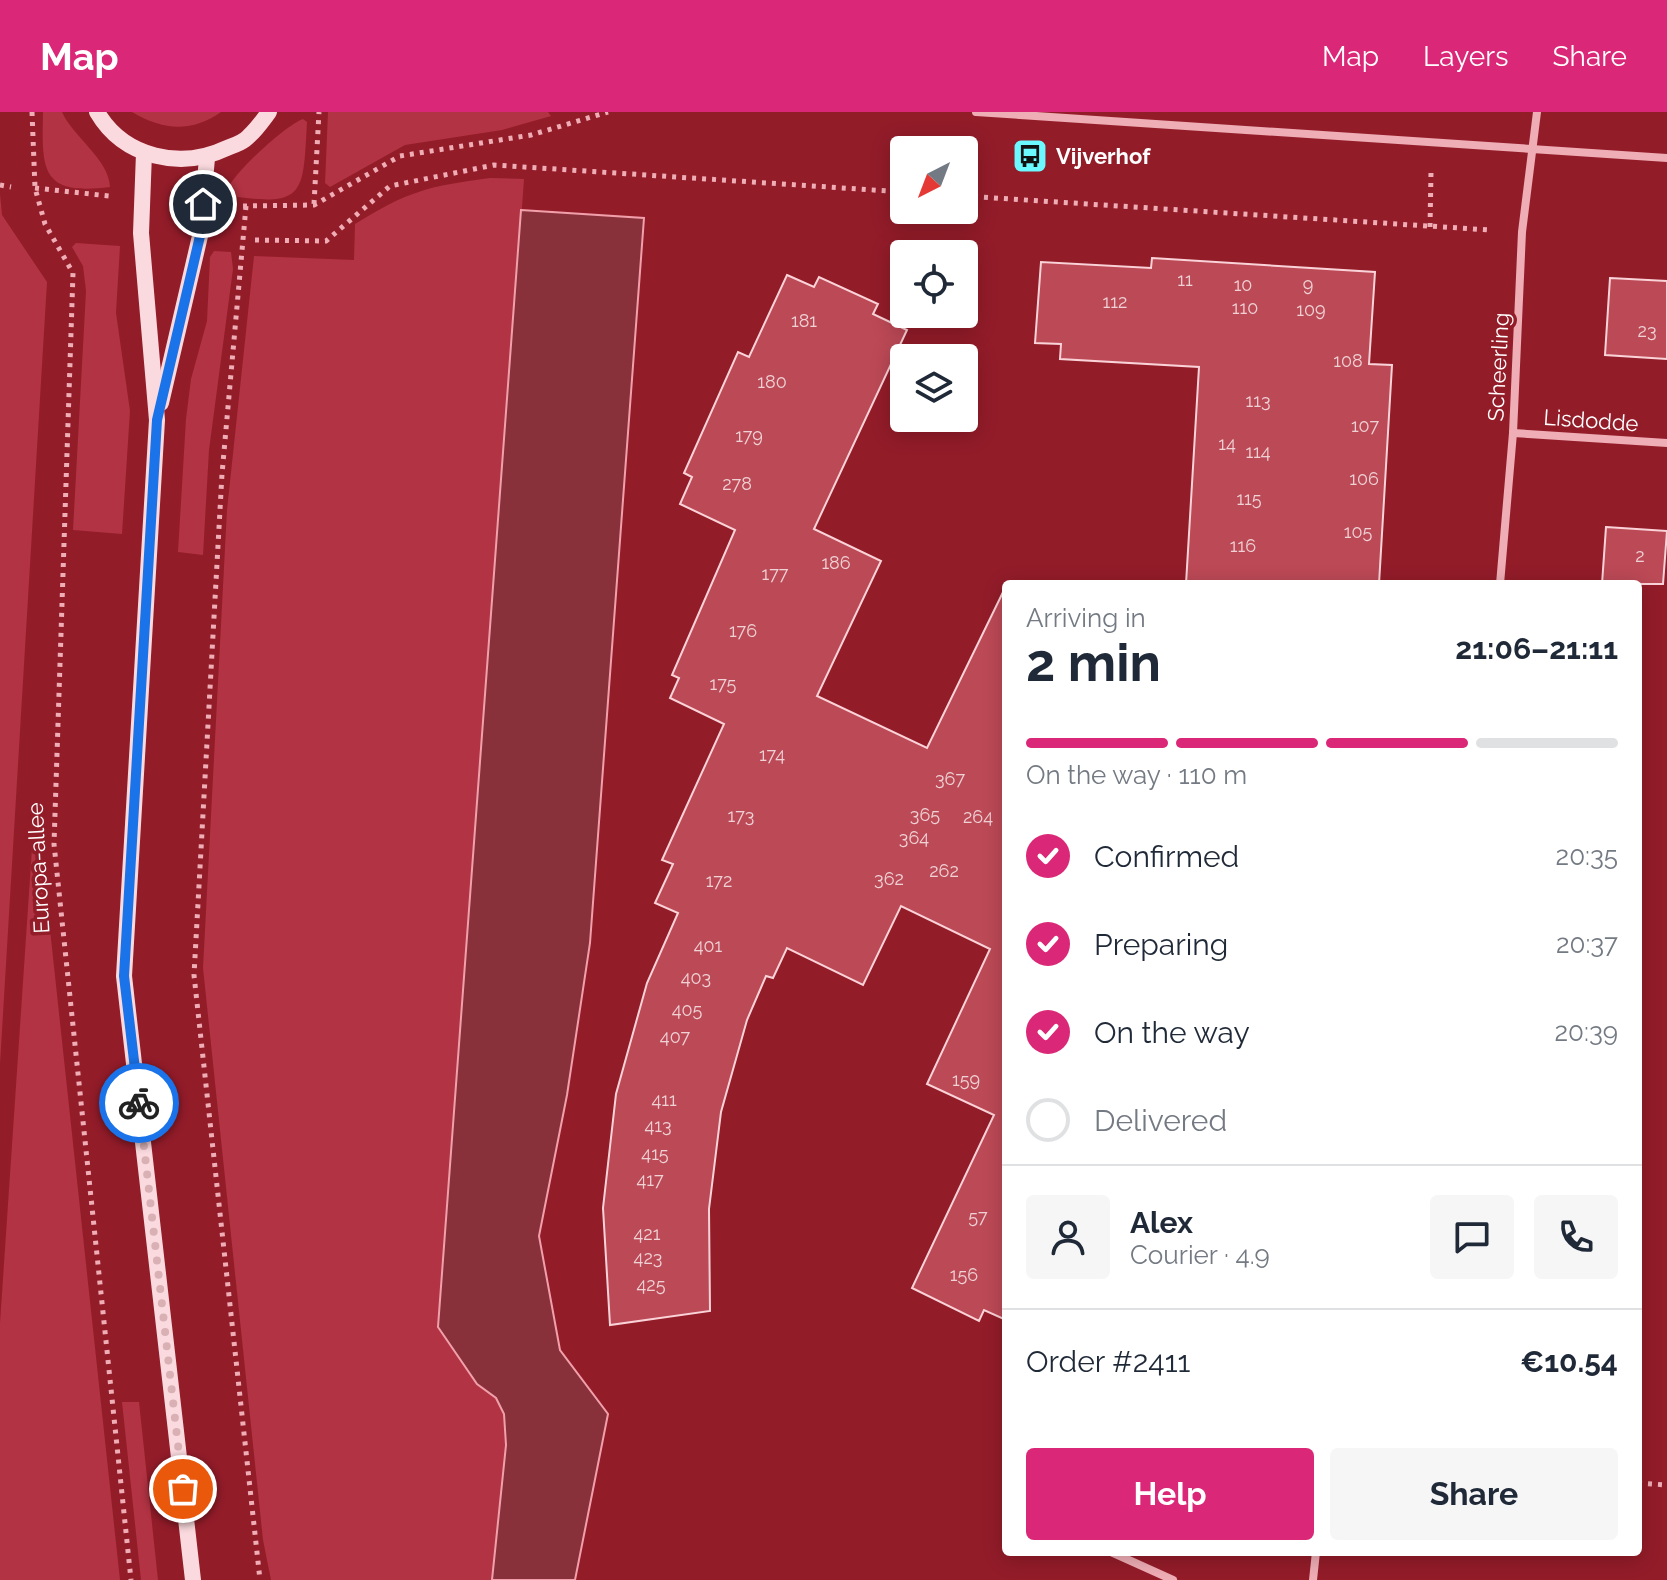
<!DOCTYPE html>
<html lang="en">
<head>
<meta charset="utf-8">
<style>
  body { margin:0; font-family:Raleway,sans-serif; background:#f6f6f7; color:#1f2937; height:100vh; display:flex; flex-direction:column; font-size:30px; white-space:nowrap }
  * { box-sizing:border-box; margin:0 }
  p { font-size:26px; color:#747a83 }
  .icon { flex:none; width:44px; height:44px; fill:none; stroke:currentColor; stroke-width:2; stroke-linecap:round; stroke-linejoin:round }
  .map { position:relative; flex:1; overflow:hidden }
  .panel { position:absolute; left:1002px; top:468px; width:640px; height:976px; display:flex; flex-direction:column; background:#fff; border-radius:8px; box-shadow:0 4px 20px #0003 }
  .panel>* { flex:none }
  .needle { width:52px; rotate:222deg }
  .tools { position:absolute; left:890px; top:24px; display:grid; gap:16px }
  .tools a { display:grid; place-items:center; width:88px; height:88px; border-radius:8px; background:#fff; box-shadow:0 4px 20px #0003; font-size:40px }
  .pin { position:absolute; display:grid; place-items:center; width:68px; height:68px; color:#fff; margin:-34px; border:4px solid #fff; border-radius:50%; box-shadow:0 2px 8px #0007 }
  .courier { position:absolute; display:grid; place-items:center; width:80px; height:80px; margin:-40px; border:6px solid #1a73e8; border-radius:50%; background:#fff; color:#222; box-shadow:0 2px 10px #0007 }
  .headline em { font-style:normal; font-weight:700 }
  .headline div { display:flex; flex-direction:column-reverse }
  .headline { display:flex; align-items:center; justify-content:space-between; height:136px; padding:0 24px }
  h1 { font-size:52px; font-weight:700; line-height:60px }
  .bar { display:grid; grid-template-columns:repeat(4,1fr); gap:12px 8px; align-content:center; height:96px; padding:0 24px }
  .bar i { height:10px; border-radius:6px; background:#e0e1e3 }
  .bar .active { background:#db2777 }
  .bar p { grid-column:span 4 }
  .line { display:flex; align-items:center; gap:20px; padding:0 24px; border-top:2px solid #e0e1e3 }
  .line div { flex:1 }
  .round { display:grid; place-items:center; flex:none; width:84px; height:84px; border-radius:8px; background:#f6f6f7 }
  ol { padding:0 24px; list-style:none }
  li { display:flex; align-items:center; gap:24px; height:88px }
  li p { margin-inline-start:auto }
  li .icon { padding:8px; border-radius:50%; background:#db2777; color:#fff; stroke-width:4 }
  li:last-child { color:#747a83 }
  li i { width:44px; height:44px; border:4px solid #e0e1e3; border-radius:50% }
  .button { display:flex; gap:16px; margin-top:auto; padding:16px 24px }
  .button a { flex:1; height:92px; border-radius:8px; background:#db2777; color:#fff; font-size:32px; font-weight:700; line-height:92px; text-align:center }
  .button a+a { background:#f6f6f7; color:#1f2937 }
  header { display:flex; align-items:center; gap:48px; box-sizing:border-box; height:112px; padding:0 40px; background:#db2777; color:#fff }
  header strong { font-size:38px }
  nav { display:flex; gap:44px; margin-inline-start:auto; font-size:28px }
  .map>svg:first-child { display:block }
  .green { fill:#b23343 }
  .water { fill:#89313a; stroke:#f1a0ab; stroke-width:2 }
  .building { fill:#bc4956; stroke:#fad3d8; stroke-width:2 }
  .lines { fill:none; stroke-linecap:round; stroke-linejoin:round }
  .path { stroke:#efadb5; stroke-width:5; stroke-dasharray:4 6; stroke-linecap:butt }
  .street { stroke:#efadb5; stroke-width:8 }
  .secondary { stroke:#fadade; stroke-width:16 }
  .done { stroke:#d9b0b4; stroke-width:8; stroke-dasharray:0 14.4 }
  .route { stroke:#1a73e8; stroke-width:10 }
  .labels { text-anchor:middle; stroke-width:7; stroke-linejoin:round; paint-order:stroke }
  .number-label { font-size:18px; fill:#eed2d5 }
  .poi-label { font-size:22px; font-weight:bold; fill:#fff; stroke:#931c29; text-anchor:start }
  .street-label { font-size:22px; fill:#fff; stroke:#931c29 }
</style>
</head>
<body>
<header>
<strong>Map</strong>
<nav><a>Map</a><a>Layers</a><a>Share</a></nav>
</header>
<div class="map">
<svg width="1667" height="1468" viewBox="0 0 1667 1468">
  <rect width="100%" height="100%" fill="#931c29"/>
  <g class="green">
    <path d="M 43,0 L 62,0 C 73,25 109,47 110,75 C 40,84 42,57 43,0 Z"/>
    <path d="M 132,0 L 221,0 C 192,21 162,18 132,0 Z"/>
    <polygon points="328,0 548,0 551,4 502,18 405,33 330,75 325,71"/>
    <path d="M 303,7 L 307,10 C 303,83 306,96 225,83 C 228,65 286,13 303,7 Z"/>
    <path d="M 490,66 L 524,67 L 480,683 L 477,1272 C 488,1280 497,1285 503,1298 C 515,1329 496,1431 492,1468 L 271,1468 L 263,1428 L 203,856 L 227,398 L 254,144 L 354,148 L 355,112 C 408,79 429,74 490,66 Z"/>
    <polygon points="0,82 2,103 47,170 0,952"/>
    <polygon points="76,131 120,134 116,201 130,299 122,422 73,418 86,179 83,154 72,135"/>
    <polygon points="214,139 231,140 233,157 209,338 203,443 178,440 186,307 191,267 207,209 210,145"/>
    <polygon points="34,707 37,707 45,771 120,1468 0,1468 0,1211"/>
    <polygon points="122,1290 139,1290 158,1468 141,1468"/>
  </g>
  <polygon class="water" points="521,98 644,106 590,831 567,983 539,1124 560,1238 608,1302 575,1468 492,1468 506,1333 504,1302 496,1286 477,1272 438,1215"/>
  <g class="building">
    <polygon points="1152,146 1375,160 1369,252 1392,253 1379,472 1186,472 1199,255 1060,247 1061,232 1035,231 1041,150 1151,156"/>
    <polygon points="787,163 814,175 819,165 878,192 873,202 907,218 814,417 881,449 817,584 927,636 1006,474 1006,1208 984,1198 979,1209 912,1176 994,1003 927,972 990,837 901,794 863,873 787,836 773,866 766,864 747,908 721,1000 709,1097 710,1199 610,1213 603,1096 616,982 647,871 678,801 655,791 673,752 662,748 724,612 670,586 679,566 672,563 735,418 680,392 692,365 684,361 738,240 749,245"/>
    <polygon points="1610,166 1667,169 1667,247 1605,243"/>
    <polygon points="1606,415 1667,419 1663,472 1602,472"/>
  </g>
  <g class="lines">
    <g class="path">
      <polyline points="32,0 35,76 45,112 73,161 54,732 131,1468"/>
      <polyline points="0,73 11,75"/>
      <polyline points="35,76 109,84"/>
      <polyline points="964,84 1490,118"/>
      <polyline points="314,92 319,0"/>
      <polyline points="243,94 314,93 400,44 531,23 608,0"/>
      <polyline points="246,94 222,362 194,863 260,1468"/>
      <polyline points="1430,115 1431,60"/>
      <polyline points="255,128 326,129 390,74 494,53 904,80"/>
      <polyline points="1638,1371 1667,1373"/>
    </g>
    <g class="street">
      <polyline points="976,0 1667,46"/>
      <polyline points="1513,321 1667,331"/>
      <polyline points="1500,472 1513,321 1522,120 1537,0"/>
      <polyline points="1111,1440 1173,1468"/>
      <polyline points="1313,1468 1316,1440"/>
    </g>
    <g class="secondary">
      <path d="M 97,0 C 124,46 181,58 227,36 C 235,33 244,30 249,24 C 257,17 263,8 269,0"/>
      <polyline points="144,41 141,121 157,308 124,864 193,1468"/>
      <polyline points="161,291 200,124 207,46"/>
    </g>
  </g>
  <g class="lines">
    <polyline class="done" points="139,991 183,1377"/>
    <polyline class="route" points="139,991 124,864 157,308 200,124 203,92"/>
  </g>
  <defs>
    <symbol id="bus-square" viewBox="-11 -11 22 22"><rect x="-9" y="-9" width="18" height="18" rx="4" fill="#6bf9ff" stroke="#931c29"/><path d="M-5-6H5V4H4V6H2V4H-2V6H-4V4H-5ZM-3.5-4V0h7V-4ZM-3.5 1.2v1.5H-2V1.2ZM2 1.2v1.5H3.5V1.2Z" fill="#111"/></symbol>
  </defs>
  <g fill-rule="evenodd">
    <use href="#bus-square" x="1010" y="24" width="40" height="40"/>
  </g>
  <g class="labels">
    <g class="number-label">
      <text x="1185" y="174">11</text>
      <text x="1243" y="179">10</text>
      <text x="1308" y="179">9</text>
      <text x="1115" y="196">112</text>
      <text x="1245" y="202">110</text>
      <text x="1311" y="204">109</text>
      <text x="804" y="215">181</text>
      <text x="1647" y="225">23</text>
      <text x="1348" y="255">108</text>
      <text x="772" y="276">180</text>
      <text x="1258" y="295">113</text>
      <text x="1365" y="320">107</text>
      <text x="749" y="330">179</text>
      <text x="1227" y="338">14</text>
      <text x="1258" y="346">114</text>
      <text x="1364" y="373">106</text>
      <text x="737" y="378">278</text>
      <text x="1249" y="393">115</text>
      <text x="1358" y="426">105</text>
      <text x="1243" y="440">116</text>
      <text x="1640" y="450">2</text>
      <text x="836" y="457">186</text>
      <text x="775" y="468">177</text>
      <text x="743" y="525">176</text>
      <text x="723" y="578">175</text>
      <text x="772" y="649">174</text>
      <text x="950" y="673">367</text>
      <text x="925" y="709">365</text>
      <text x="741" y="710">173</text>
      <text x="978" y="711">264</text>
      <text x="914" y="732">364</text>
      <text x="944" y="765">262</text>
      <text x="889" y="773">362</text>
      <text x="719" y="775">172</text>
      <text x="708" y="840">401</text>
      <text x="696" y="872">403</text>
      <text x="687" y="904">405</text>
      <text x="675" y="931">407</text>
      <text x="966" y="974">159</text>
      <text x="664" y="994">411</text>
      <text x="658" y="1020">413</text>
      <text x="655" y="1048">415</text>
      <text x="650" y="1074">417</text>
      <text x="978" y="1111">57</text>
      <text x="647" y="1128">421</text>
      <text x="648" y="1152">423</text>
      <text x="964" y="1169">156</text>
      <text x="651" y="1179">425</text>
    </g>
    <g class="poi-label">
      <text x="1056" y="52">Vijverhof</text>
    </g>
    <g class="street-label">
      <text transform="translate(1498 255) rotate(-87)" y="8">Scheerling</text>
      <text transform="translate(1591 308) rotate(4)" y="8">Lisdodde</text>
      <text transform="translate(38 756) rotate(-93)" y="8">Europa-allee</text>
    </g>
  </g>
</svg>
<div class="tools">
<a><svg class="needle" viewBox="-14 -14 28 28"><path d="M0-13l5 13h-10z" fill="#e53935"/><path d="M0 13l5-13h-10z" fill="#747a83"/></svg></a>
<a><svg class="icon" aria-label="locate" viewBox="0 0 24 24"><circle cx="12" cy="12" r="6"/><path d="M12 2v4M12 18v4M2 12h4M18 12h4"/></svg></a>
<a><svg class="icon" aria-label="layers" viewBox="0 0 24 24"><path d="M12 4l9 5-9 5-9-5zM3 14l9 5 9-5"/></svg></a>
</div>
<div class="pin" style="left:183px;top:1377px;background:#ea580c"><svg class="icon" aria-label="bag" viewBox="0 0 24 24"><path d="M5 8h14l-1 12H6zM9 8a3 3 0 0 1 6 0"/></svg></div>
<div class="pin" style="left:203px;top:92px;background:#1f2937"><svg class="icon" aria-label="home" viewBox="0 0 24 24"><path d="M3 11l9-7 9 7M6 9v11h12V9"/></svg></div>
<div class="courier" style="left:139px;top:991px"><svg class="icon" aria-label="bike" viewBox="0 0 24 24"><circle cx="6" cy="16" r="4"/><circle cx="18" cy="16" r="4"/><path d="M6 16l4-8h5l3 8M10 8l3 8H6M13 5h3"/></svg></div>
<section class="panel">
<div class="headline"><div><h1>2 min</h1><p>Arriving in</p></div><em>21:06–21:11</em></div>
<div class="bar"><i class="active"></i><i class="active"></i><i class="active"></i><i></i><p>On the way · 110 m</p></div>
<ol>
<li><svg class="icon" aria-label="check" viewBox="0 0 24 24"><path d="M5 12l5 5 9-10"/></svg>Confirmed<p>20:35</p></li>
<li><svg class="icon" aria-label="check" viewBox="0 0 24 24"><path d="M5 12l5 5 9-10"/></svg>Preparing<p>20:37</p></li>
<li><svg class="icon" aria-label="check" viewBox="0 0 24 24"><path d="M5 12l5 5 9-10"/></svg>On the way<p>20:39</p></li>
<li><i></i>Delivered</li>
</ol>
<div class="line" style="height:144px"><a class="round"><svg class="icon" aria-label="person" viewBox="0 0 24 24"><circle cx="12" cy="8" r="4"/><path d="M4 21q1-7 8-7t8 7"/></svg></a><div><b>Alex</b><p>Courier · 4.9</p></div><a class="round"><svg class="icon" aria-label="chat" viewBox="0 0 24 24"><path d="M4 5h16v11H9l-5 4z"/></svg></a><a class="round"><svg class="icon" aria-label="phone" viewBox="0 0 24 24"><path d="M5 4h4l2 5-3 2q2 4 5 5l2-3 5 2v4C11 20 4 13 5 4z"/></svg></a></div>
<div class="line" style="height:104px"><div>Order #2411</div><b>€10.54</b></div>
<div class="button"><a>Help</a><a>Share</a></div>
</section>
</div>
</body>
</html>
